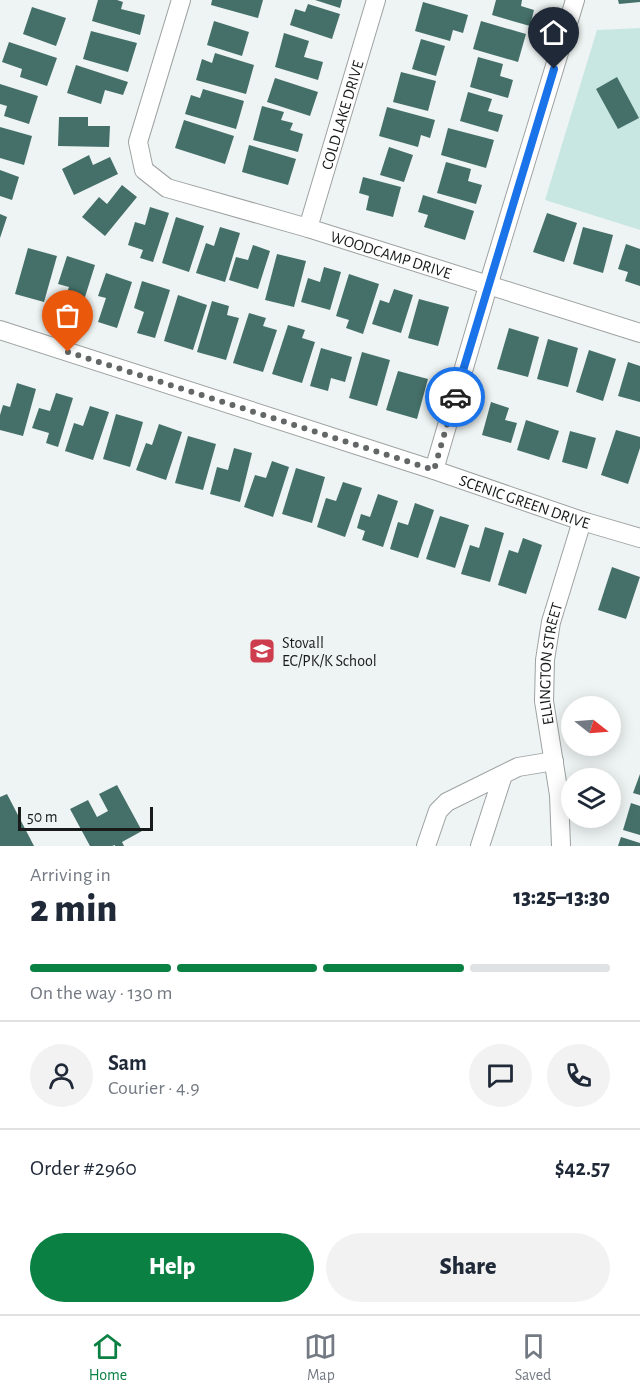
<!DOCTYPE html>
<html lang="en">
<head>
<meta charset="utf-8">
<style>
  body { margin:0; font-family:"Alegreya Sans",sans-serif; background:#f2f2f3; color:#1f2937; height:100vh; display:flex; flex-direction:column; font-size:22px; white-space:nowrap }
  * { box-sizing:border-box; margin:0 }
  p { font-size:20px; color:#747a83 }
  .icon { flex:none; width:33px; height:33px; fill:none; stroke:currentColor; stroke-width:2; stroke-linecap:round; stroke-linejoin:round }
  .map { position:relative; height:846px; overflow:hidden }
  .drawer { display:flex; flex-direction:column; background:#fff; flex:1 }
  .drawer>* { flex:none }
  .needle { width:39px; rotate:107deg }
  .buttons { position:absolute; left:561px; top:696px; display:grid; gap:12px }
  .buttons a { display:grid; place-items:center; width:60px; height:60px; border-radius:50%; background:#fff; box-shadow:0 3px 15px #0003; font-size:30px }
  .scale { position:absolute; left:18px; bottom:15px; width:135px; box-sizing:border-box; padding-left:6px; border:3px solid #191b1b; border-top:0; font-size:16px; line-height:21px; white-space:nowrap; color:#191b1b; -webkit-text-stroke:4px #eef4f3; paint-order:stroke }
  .pin { position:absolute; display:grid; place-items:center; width:51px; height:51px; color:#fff; margin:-62px -26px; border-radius:50% 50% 50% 0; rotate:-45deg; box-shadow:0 0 6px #0007 }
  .pin .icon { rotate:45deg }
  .courier { position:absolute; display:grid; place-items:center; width:60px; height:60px; margin:-30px; border:4px solid #1a73e8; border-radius:50%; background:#fff; color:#222; box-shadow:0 2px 8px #0007 }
  .overview em { font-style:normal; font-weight:800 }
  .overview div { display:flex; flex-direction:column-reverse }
  .overview { display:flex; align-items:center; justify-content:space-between; height:102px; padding:0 30px }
  h1 { font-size:39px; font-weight:800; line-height:45px }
  .bar { display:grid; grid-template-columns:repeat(4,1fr); gap:9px 6px; align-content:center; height:72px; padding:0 30px }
  .bar i { height:8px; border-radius:4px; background:#e0e1e3 }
  .bar .active { background:#0b8043 }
  .bar p { grid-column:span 4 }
  .line { display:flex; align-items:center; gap:15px; padding:0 30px; border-top:2px solid #e0e1e3 }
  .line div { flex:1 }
  .round { display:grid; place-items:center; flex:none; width:63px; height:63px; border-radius:32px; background:#f2f2f3 }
  .cta { display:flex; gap:12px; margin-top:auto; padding:12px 30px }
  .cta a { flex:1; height:69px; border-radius:36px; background:#0b8043; color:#fff; font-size:24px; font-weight:800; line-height:69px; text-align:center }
  .cta a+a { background:#f2f2f3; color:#1f2937 }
  .menu { display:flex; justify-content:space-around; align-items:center; height:84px; border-top:2px solid #e0e1e3; background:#fff; font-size:16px; color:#747a83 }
  .menu a { display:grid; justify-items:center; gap:3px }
  .menu .active { color:#0b8043 }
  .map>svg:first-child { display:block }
  .green { fill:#c9e7e2 }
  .building { fill:#457069 }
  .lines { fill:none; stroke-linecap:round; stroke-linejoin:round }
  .minor-casing { stroke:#9da2a1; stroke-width:20 }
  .minor { stroke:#fff; stroke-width:18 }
  .done { stroke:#646767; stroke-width:6; stroke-dasharray:0 10.8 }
  .route { stroke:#1a73e8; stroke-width:8 }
  .labels { text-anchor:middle; stroke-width:5; stroke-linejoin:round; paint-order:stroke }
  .street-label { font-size:16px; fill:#191b1b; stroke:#eef4f3 }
  .poi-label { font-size:16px; fill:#191b1b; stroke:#eef4f3; text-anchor:start }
</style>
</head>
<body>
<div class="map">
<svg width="640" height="846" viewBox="0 0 640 846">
  <rect width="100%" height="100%" fill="#eef4f3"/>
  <polygon class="green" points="640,28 640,230 545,200 597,30"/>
  <g class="building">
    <polygon points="98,0 117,0 123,2 121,9 145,15 140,35 92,21"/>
    <polygon points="212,0 263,0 258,18 211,5"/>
    <polygon points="315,0 342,0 340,8"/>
    <polygon points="496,0 522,0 521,6 534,10 530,26 492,15"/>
    <polygon points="618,0 640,0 640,2 619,4"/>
    <polygon points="423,2 468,15 463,33 453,30 450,41 415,31"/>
    <polygon points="308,4 340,14 332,39 290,25 295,9 305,12"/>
    <polygon points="32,7 66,18 56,46 23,34"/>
    <polygon points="214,21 249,32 242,56 207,45"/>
    <polygon points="481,21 526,34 518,62 473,49"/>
    <polygon points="91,31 137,43 128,72 83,59"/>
    <polygon points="284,33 309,41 304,57 323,62 318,80 275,67"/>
    <polygon points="421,39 445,46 436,76 412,69"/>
    <polygon points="9,42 57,58 47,86 20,77 22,69 2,62"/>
    <polygon points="215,53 254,65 246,94 196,80 202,59 212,63"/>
    <polygon points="478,57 503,64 500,76 513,80 508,98 470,87"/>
    <polygon points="76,65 128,82 123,95 105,90 101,104 67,93"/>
    <polygon points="401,72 436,81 428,111 393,102"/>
    <polygon points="617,77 639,118 618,129 596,89"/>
    <polygon points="275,78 318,92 310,116 267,102"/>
    <polygon points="0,84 38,96 29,124 4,116 7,106 0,104"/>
    <polygon points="203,89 244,101 236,129 185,114 191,95 200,98"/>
    <polygon points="468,92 492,99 488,111 503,115 498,132 460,121"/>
    <polygon points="262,106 284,112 281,120 293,123 290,130 303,134 298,152 253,140"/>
    <polygon points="387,107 435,120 430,138 421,135 418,147 379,136"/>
    <polygon points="59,117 88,117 88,126 110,126 109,147 58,146"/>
    <polygon points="184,120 234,136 225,164 175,148"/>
    <polygon points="0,127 32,136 24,165 0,158"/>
    <polygon points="448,128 494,140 486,168 441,155"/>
    <polygon points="249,145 296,159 288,185 242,172"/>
    <polygon points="389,147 413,155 404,182 380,175"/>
    <polygon points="89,155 93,165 110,157 118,174 74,195 62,169"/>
    <polygon points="446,162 471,169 468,181 482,185 476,204 437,193"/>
    <polygon points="0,170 19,177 12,200 0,196"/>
    <polygon points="363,177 401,187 393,217 366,210 369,196 359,193"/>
    <polygon points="122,185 137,197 105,236 82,217 99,197 107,204"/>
    <polygon points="423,195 474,211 465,240 424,227 428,215 418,212"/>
    <polygon points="150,207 169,213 153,262 140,258 143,250 128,245 135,222 145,225"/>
    <polygon points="547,213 577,223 564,262 533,252"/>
    <polygon points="0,214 7,217 0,238"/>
    <polygon points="176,217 204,226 189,272 162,263"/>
    <polygon points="220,227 240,233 225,282 196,273 206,243 214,246"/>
    <polygon points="583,227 613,235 603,273 573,264"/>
    <polygon points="626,244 640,249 640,286 625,281 628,272 618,269"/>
    <polygon points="253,245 270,251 258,289 229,280 236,257 248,260"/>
    <polygon points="28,248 57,256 44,302 15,294"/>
    <polygon points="277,254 306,261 294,307 265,300"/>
    <polygon points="67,256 95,265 80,313 62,307 69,287 58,284"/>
    <polygon points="324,267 341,272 330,310 301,302 308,278 320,282"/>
    <polygon points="106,273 132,282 117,328 98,322 106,298 98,296"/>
    <polygon points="349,274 379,284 363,334 346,328 349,320 336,316"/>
    <polygon points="142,281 170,290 155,338 137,333 144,312 134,308"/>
    <polygon points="394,289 413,295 401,333 372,324 380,300 389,303"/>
    <polygon points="178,295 207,305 193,350 164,341"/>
    <polygon points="419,299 449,307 438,346 408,338"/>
    <polygon points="212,301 229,306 227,315 239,318 226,360 197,352"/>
    <polygon points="249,313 266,318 263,326 277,330 263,372 233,363"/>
    <polygon points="288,325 305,330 302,338 315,342 302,383 272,374"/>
    <polygon points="509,328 539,337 528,377 497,369"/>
    <polygon points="548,339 578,348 568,387 537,379"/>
    <polygon points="321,348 352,357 345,382 331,378 328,391 310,386"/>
    <polygon points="589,350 616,359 603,401 576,392"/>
    <polygon points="362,352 390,360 377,406 349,398"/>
    <polygon points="628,362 640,366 640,402 618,396"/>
    <polygon points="398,371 428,379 417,419 386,410"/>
    <polygon points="17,383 36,389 23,436 0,430 0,415 3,405 10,407"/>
    <polygon points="56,393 73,398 58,447 46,443 49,433 32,428 39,408 50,411"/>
    <polygon points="491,402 509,408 505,420 517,423 511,443 482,435"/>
    <polygon points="90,406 109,412 93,460 65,451 74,423 83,426"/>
    <polygon points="116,414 143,422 130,467 103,459"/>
    <polygon points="526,420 559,431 549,460 517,450"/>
    <polygon points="159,424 182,432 166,480 136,470 146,443 152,445"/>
    <polygon points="616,430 640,437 640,448 628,484 601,475"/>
    <polygon points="570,431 596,438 587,469 562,462"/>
    <polygon points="188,436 216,444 203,490 175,483"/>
    <polygon points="234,448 252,453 240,502 210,494 217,467 228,470"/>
    <polygon points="272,461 289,467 273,517 244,507 255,475 266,478"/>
    <polygon points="296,468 325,477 312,523 282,514"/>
    <polygon points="343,482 362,488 345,537 317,527 326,498 336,501"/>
    <polygon points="378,494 398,501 383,547 362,540 365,531 357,528 361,514 370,517"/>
    <polygon points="415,503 434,510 418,558 390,549 398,522 408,525"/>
    <polygon points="440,516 469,525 455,568 426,559"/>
    <polygon points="485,527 504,533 490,582 461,574 470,545 479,548"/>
    <polygon points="523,538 542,545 526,594 498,585 509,550 518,553"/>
    <polygon points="612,567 640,577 626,619 598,610"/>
    <polygon points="640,774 640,795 633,793"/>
    <polygon points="117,785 142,831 122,842 124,846 115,846 115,845 112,846 90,846 70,809 88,800 97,817 108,811 99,794"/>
    <polygon points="7,794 34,846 0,846 0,797"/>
    <polygon points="631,803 640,806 640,835 623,830"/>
    <polygon points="621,837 640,843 640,846 618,846"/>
  </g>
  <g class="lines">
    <defs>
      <g id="minor">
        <path id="s1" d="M 181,0 L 138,142 L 144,170 L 167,188 L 308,228 L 640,333"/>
        <path id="s2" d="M 308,228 L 376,0"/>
        <path id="s3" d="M 0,330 L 434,470 L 582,521 L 640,538"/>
        <polyline points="434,470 488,286 575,0"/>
        <polyline points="426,846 438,811 447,802 518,767 554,761"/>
        <polyline points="480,846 503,775"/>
        <path id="s4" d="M 561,846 L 559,795 L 544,701 L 545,660 L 551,622 L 582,521"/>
      </g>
    </defs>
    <use href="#minor" class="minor-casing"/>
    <use href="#minor" class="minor"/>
  </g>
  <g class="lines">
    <polyline class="done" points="68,352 434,470 455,397"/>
    <polyline class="route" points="455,397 554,69"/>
  </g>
  <defs>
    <symbol id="school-square" viewBox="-11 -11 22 22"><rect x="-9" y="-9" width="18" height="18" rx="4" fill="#cd3d4d" stroke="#eef4f3"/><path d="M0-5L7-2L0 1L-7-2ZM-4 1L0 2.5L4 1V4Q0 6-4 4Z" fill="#fff"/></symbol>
  </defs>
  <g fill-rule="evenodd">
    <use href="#school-square" x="247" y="636" width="30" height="30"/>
  </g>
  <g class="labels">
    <g class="street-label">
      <text dy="6" stroke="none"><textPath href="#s2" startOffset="118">COLD LAKE DRIVE</textPath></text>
      <text dy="6" stroke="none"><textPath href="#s1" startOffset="440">WOODCAMP DRIVE</textPath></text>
      <text dy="6" stroke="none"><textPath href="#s3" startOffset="552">SCENIC GREEN DRIVE</textPath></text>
      <text dy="6" stroke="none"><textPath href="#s4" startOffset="184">ELLINGTON STREET</textPath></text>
    </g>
    <g class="poi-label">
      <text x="282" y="648">Stovall<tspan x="282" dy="18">EC/PK/K School</tspan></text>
    </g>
  </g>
</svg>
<div class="buttons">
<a><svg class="needle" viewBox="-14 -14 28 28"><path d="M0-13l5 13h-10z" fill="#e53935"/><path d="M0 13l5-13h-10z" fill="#747a83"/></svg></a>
<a><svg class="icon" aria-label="layers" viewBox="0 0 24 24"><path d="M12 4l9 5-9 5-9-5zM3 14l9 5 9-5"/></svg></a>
</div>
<div class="scale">50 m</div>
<div class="pin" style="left:68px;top:352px;background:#ea580c"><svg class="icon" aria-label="bag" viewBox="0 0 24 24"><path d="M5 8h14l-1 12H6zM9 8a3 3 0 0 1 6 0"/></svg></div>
<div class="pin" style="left:554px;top:69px;background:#1f2937"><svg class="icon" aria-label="home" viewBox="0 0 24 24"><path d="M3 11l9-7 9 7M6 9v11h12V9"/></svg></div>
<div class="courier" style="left:455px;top:397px"><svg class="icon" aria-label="car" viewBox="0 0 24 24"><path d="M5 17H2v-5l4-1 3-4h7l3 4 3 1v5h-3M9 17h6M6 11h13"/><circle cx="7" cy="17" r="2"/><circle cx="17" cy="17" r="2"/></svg></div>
</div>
<section class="drawer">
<div class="overview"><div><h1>2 min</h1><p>Arriving in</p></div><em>13:25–13:30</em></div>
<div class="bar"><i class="active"></i><i class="active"></i><i class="active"></i><i></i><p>On the way · 130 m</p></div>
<div class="line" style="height:108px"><a class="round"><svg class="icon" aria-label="person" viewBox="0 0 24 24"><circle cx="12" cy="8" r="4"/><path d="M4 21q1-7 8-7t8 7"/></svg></a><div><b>Sam</b><p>Courier · 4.9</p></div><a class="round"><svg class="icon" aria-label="chat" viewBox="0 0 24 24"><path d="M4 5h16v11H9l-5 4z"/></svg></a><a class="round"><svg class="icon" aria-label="phone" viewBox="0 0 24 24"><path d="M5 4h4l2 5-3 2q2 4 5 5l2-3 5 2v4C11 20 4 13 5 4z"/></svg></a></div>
<div class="line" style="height:78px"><div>Order #2960</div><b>$42.57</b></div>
<div class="cta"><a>Help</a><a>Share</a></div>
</section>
<nav class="menu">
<a class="active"><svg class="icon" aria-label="home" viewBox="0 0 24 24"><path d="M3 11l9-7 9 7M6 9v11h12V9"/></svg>Home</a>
<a><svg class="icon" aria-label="map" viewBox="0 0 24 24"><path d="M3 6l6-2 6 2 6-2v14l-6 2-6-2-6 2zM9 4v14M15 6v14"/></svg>Map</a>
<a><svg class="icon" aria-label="saved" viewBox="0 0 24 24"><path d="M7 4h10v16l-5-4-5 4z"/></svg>Saved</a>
</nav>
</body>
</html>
